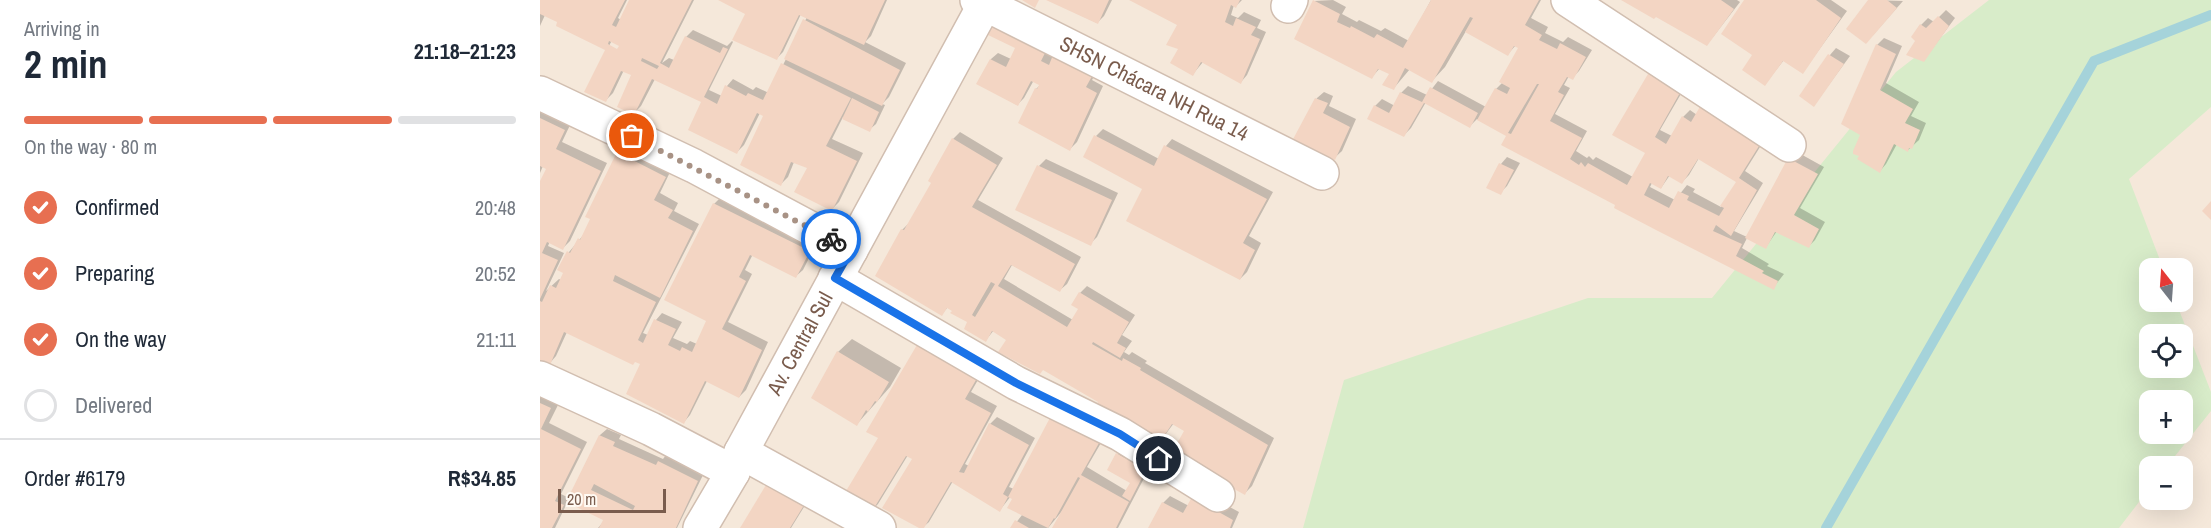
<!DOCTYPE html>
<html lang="en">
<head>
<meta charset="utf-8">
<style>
  body { margin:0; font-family:"Archivo Narrow",sans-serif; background:#f2f2f3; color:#1f2937; height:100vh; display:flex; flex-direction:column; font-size:22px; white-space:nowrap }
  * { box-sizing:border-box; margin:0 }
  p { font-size:20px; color:#747a83 }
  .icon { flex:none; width:33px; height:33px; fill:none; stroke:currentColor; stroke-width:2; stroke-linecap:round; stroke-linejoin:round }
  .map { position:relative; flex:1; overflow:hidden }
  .sheet { display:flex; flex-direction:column; background:#fff; width:540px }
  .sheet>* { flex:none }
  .needle { width:39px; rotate:343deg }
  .controls { position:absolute; left:1599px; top:258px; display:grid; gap:12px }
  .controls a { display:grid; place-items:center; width:54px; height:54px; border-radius:12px; background:#fff; box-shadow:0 6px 24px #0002; font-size:30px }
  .scale { position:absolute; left:18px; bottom:15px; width:108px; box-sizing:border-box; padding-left:6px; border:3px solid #7a5c4d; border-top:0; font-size:16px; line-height:21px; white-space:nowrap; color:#7a5c4d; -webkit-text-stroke:4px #fffaf3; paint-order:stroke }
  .pin { position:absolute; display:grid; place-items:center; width:51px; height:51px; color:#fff; margin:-26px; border:3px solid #fff; border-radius:50%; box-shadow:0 2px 6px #0007 }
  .courier { position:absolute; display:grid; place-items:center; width:60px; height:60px; margin:-30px; border:4px solid #1a73e8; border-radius:50%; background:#fff; color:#222; box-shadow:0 2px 8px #0007 }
  .headline em { font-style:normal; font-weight:700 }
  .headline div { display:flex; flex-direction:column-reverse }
  .headline { display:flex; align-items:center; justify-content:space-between; height:102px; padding:0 24px }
  h1 { font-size:39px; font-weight:700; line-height:45px }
  .bar { display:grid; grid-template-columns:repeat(4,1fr); gap:9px 6px; align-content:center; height:72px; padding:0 24px }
  .bar i { height:8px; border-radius:4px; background:#e0e1e3 }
  .bar .active { background:#e76f51 }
  .bar p { grid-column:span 4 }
  .line { display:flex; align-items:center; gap:15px; padding:0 24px; border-top:2px solid #e0e1e3 }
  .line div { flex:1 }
  ol { padding:0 24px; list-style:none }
  li { display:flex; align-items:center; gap:18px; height:66px }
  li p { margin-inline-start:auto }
  li .icon { padding:6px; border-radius:50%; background:#e76f51; color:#fff; stroke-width:4 }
  li:last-child { color:#747a83 }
  li i { width:33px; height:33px; border:3px solid #e0e1e3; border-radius:50% }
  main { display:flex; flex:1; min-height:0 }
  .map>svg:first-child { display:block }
  .residential { fill:#f5e8da; fill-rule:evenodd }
  .green { fill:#d8ecc9; fill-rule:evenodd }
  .shadow { fill:#0003; fill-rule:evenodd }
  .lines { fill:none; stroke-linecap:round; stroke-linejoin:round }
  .stream { stroke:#a5d3da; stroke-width:10 }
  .building { fill:#f3d5c3; fill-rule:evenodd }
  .minor-casing { stroke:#d1beb0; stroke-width:36 }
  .minor { stroke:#fff; stroke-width:33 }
  .done { stroke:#a89285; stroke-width:6; stroke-dasharray:0 10.8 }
  .route { stroke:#1a73e8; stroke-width:8 }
  .labels { text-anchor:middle; stroke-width:6; stroke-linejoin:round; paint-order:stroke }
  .street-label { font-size:21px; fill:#7a5c4d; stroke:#fffaf3 }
</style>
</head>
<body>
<main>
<section class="sheet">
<div class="headline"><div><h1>2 min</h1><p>Arriving in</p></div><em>21:18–21:23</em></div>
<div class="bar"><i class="active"></i><i class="active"></i><i class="active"></i><i></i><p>On the way · 80 m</p></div>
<ol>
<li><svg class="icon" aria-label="check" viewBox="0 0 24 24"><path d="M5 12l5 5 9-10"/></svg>Confirmed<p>20:48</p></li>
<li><svg class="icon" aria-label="check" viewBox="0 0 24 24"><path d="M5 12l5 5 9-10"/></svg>Preparing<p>20:52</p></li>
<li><svg class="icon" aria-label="check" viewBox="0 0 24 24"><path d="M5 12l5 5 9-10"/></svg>On the way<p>21:11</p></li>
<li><i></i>Delivered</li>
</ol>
<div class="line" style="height:78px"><div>Order #6179</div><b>R$34.85</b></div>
</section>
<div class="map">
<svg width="1671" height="528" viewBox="0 0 1671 528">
  <rect width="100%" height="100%" fill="#fdf6ec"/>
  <path class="residential" d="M 0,0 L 1671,0 L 1671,528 L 0,528 ZM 1610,268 L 1642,268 L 1642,302 L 1610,302 ZM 1610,334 L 1642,334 L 1642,368 L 1610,368 ZM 1610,400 L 1642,400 L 1642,434 L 1610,434 ZM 1610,466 L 1642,466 L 1642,500 L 1610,500 Z"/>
  <path class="green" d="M 1449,0 L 1671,0 L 1671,107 L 1589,179 L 1623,268 L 1610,268 L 1610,302 L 1636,302 L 1671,392 L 1671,411 L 1627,466 L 1610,466 L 1609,489 L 1579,528 L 763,528 L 804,380 L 1048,298 L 1172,298 L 1356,72 ZM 1610,334 L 1642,334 L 1642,368 L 1610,368 ZM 1610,400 L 1642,400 L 1642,434 L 1610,434 Z"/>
  <g class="shadow">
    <path d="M 0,0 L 87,0 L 78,18 L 81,20 L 91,0 L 154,0 L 122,63 L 129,58 L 134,60 L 146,37 L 153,30 L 187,46 L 192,41 L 193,42 L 169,90 L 182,96 L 187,86 L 193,79 L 213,90 L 216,87 L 229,93 L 267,17 L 261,14 L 243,52 L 236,59 L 207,14 L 181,0 L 347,0 L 331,36 L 325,42 L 366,63 L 349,97 L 342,104 L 345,105 L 336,124 L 329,130 L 303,117 L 292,139 L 323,153 L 299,202 L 292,209 L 269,168 L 254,162 L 248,177 L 241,184 L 225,115 L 220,113 L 204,145 L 197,152 L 164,101 L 115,79 L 101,106 L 94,113 L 93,75 L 84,70 L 73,93 L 66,100 L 67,49 L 23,15 L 5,15 L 0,26 ZM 72,40 L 81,45 L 78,51 L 69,46 Z"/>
    <polygon points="509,0 572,0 564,16 557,23"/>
    <polygon points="592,0 702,0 696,6 694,5 691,15 698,18 704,12 721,20 717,28 726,32 707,75 701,82 663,62 653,74 639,24"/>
    <path d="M 793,0 L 806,7 L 802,14 L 817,22 L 819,20 L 841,31 L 845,28 L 869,41 L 891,0 L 1001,0 L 991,18 L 1008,27 L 1005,33 L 1023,42 L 1028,37 L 1052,50 L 1039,71 L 1032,78 L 1029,76 L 1024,85 L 1030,88 L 1015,114 L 1047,131 L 1036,151 L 1047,158 L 1049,156 L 1053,160 L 1056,157 L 1093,177 L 1107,152 L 1074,134 L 1156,68 L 1120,130 L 1132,136 L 1143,117 L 1150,110 L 1157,115 L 1225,139 L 1205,171 L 1223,183 L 1194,231 L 1207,237 L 1257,152 L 1284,167 L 1260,208 L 1285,222 L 1275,240 L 1269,246 L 1237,231 L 1226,247 L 1207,238 L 1202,248 L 1229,264 L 1227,266 L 1244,274 L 1233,288 L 1078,205 L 968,136 L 937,119 L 930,126 L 886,102 L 871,128 L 864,135 L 835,106 L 842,99 L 855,106 L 861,93 L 868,86 L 887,95 L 898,81 L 946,107 L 956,89 L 963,82 L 980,47 L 976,45 L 968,54 L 926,31 L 905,67 L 892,81 L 870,69 L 854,88 L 851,73 L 840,68 L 832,77 L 774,1 ZM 1159,158 L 1198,182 L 1181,207 L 1153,192 L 1155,189 L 1147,185 L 1135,200 L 1110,187 L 1112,183 L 1121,188 L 1130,175 L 1142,182 L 1149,175 Z"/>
    <polygon points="1085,0 1197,0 1200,2 1173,37"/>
    <polygon points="1205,0 1291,0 1307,11 1263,72 1244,60 1225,84 1214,55"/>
    <polygon points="1330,0 1363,1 1333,35"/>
    <polygon points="1406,10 1415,18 1384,60 1377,40 1381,25 1388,18 1394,22"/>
    <path d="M 465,12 L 562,62 L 552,80 L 563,86 L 537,142 L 530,149 L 480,122 L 496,89 L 501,84 L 494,80 L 484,98 L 477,105 L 438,83 L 451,59 L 458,53 L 471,59 L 477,47 L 451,33 L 458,18 ZM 508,51 L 520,57 L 519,60 L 507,54 Z"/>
    <polygon points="1344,38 1362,46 1346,83 1379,102 1371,116 1386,123 1379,140 1368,150 1357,144 1346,164 1340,171 1322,135 1337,45"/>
    <polygon points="1296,48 1310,56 1274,105 1290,55"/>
    <polygon points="784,92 793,96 789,106 816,119 802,151 791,161 753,143 777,98"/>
    <polygon points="0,107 31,123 22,142 67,163 30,241 23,248 10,241 8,246 24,253 6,291 19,279 21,280 25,273 19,270 29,252 45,233 78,153 85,146 131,170 120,193 138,203 134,211 159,224 103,333 108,335 116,320 122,313 142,322 133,338 147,344 150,341 157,344 168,321 174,204 181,197 276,244 263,270 256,276 213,254 205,270 212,274 188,322 228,342 206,390 199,397 167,381 150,415 144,422 102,363 27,332 16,356 10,363 0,358 0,184 7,169 3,166 0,173"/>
    <polygon points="563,129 619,159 626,146 632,139 733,192 709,236 721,243 707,272 700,279 604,188 556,136"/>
    <polygon points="420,132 463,158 438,200 541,257 527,284 520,290 472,265 464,279 533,320 540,308 540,293 547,286 595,315 582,335 592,341 584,352 589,355 592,352 607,361 605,363 734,438 712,486 705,493 646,430 634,423 616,447 560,402 454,330 446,340 426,329 432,315 427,321 408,307 402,314 362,230 370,222 393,183 390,181 413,139"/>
    <polygon points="967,157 980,163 967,186 960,193 961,164"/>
    <polygon points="506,159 578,193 557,237 550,244 499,166"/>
    <polygon points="312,339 361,368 350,387 317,424 298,352"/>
    <polygon points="446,366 431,392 457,406 425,464 429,466 450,424 457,417 495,438 469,487 474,489 514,415 565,436 547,467 587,491 592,482 578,454 584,447 612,463 578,528 514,528 523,510 508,528 472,528 482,515 474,498 471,496 460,510 413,481 389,522 382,528 374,459 368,455 338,504 331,511 340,438"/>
    <polygon points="0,384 23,395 9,423 47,442 21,494 29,498 60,435 67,429 81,435 79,439 123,459 126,455 164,473 137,528 58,528 65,520 28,501 15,528 0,528"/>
    <polygon points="660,491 699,512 692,528 610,528 623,503 630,496 649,506"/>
    <polygon points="272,494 251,528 202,528"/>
  </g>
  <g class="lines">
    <polyline class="stream" points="1286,528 1554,61 1671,15"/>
  </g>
  <g class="building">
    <path d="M 0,0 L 85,0 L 72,25 L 76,27 L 89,0 L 152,0 L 120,63 L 129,68 L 145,36 L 180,53 L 183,47 L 188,49 L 164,97 L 177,104 L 185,85 L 206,96 L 208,93 L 223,100 L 241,63 L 311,98 L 286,146 L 317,161 L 292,211 L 254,192 L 267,168 L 251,162 L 241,186 L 200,165 L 223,116 L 217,113 L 197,154 L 148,130 L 161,102 L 112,79 L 94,115 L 77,107 L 91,75 L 81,71 L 66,102 L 44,92 L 65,50 L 16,26 L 17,22 L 0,14 ZM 69,41 L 79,46 L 77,49 L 68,44 ZM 102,58 L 119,66 L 117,69 L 101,61 Z"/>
    <polygon points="178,0 345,0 324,45 259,15 237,60 192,40 205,14"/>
    <polygon points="482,0 499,0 495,8"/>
    <polygon points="506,0 569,0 558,24"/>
    <polygon points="589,0 700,0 696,8 691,5 685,22 693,26 696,18 716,27 711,35 720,39 701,84 661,62 653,76 630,63 638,49 626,45 637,25"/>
    <path d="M 773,0 L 800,14 L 797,22 L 810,28 L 811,26 L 834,38 L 837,34 L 863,48 L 891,0 L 999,0 L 985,25 L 1002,35 L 999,40 L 1017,49 L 1020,43 L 1046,57 L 1033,80 L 1027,77 L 1018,92 L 1024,95 L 1010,121 L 1042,138 L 1030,159 L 1039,165 L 1041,162 L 1045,167 L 1048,163 L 1087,185 L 1105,153 L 1072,135 L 1118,57 L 1150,75 L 1115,137 L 1126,144 L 1142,116 L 1151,122 L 1171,88 L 1180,119 L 1219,146 L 1199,178 L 1217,190 L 1191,236 L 1176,225 L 1173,231 L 1202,244 L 1196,256 L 1224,271 L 1222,273 L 1238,281 L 1234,290 L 1116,230 L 1074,208 L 1075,205 L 961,145 L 966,136 L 937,120 L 955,88 L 967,94 L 970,88 L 959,82 L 978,48 L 974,46 L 968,56 L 925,32 L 933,18 L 930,17 L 892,83 L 865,68 L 854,90 L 842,85 L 849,74 L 838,69 L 832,79 L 754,39 ZM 997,84 L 999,84 L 971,134 L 968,133 ZM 1158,159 L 1196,182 L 1180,206 L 1184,208 L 1179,216 L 1147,200 L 1149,196 L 1138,191 L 1129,208 L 1104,195 L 1110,183 L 1121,189 L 1128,176 L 1142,184 Z"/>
    <polygon points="1081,0 1181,0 1194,9 1167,46 1116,17 1114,19"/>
    <polygon points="1204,0 1276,0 1301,18 1263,74 1243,61 1225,86 1202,70 1212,55 1181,34"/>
    <polygon points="1328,0 1347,0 1357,8 1326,44 1306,29"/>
    <polygon points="1398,16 1409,26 1384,62 1366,55 1375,41 1371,37 1380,24 1386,28"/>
    <path d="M 457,18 L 556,69 L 546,87 L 557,93 L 530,151 L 478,123 L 495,88 L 497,89 L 499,85 L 491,81 L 478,106 L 436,84 L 450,59 L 466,67 L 475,48 L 448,35 ZM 506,51 L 513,55 L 509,65 L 501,61 Z"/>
    <polygon points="263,19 360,70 342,106 244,59"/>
    <polygon points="1336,44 1356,54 1340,90 1373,109 1365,123 1380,130 1372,149 1369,148 1368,152 1354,144 1340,173 1317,159 1319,156 1313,154 1313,151 1320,135 1301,124"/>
    <polygon points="1288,54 1304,64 1274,107 1259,96"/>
    <polygon points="890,87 938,113 930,128 884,103 864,137 827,119 834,105 849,113 860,92 882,102"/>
    <polygon points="312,98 339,112 330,132 302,119"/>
    <polygon points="775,98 788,103 783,113 810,127 795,160 792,159 791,163 751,143"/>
    <polygon points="0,118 25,130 16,149 61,171 23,250 7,242 2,253 18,260 0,299 0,181 6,169 0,166"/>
    <polygon points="554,135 614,166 624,145 727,199 703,243 715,250 700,280 586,221 602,189 543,157"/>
    <path d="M 412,138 L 457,165 L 432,207 L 535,264 L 520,292 L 471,265 L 458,286 L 527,327 L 538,309 L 531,305 L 539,292 L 589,322 L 577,343 L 586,348 L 580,358 L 553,342 L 552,344 L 582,361 L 583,358 L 601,368 L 600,370 L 728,445 L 705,495 L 631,454 L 644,431 L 632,424 L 618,445 L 555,408 L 558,402 L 503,370 L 500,374 L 458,352 L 466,340 L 452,331 L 446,342 L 424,329 L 427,322 L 410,313 L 412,311 L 407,308 L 402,316 L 335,276 L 361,229 L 364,230 L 391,183 L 388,181 ZM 451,282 L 455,284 L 435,317 L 432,315 Z"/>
    <polygon points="77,152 126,177 114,200 133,210 128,218 153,231 120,298 75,275 73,281 116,302 98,340 103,343 114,319 136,329 128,345 140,351 142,347 152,352 166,321 124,300 173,203 270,251 256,278 210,255 199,277 206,281 182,329 222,350 199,398 165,381 144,424 86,394 100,364 95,362 93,365 24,332 10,365 0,360 0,301 2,302 10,285 16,288 23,273 17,270 27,251 30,253 38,238 40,240 50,219 45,217"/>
    <polygon points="1248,158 1278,174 1254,215 1279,229 1269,248 1235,232 1226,249 1205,238"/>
    <polygon points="959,163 974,170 961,195 946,188"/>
    <polygon points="497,165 572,200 551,246 475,210"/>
    <polygon points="1671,201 1671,220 1662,211"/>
    <polygon points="381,338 440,373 425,399 451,413 419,472 424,473 449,423 489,445 463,494 468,497 512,414 559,443 541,475 589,502 576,528 512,528 540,478 538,477 515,519 514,518 508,528 467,508 472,499 468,497 460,512 411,482 384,528 379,528 342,508 372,459 366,456 331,513 303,496 338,438 326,432"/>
    <polygon points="297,351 349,382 337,402 335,401 328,412 326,410 317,426 271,398"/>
    <polygon points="0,403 11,408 1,429 41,449 15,501 24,505 12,528 0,528"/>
    <path d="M 59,435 L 75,442 L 73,446 L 116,465 L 118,461 L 158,481 L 136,528 L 59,528 L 63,520 L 26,502 ZM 54,484 L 95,506 L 93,510 L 51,490 Z"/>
    <polygon points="576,453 606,470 590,501 582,496 590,483 567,470"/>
    <polygon points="229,480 266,502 250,528 200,528"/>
    <polygon points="652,497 693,520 690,528 608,528 622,502 643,513"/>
    <polygon points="475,520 489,528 470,528"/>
  </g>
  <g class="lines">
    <defs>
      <g id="minor">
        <path id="s1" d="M 437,0 L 782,173"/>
        <polyline points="1028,0 1249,145"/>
        <polyline points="748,6 751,0"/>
        <polyline points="0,93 154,166 311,250"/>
        <polyline points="295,278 476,383 580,434 678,495"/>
        <polyline points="0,378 111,429 193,472"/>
        <polyline points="201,452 339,528"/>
        <path id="s2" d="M 160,528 L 193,472 L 201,452 L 447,0"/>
      </g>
    </defs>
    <use href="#minor" class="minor-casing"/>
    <use href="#minor" class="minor"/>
  </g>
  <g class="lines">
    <polyline class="done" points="92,136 291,239"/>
    <polyline class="route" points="291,239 311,250 295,278 476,383 580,434 619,459"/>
  </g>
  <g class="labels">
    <g class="street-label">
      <text dy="7" stroke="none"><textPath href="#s1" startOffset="198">SHSN Chácara NH Rua 14</textPath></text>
      <text dy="7" stroke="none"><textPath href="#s2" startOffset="210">Av. Central Sul</textPath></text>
    </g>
  </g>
</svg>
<div class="controls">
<a><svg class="needle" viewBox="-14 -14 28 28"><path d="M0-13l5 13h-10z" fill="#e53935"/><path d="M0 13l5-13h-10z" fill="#747a83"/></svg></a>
<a><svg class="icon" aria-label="locate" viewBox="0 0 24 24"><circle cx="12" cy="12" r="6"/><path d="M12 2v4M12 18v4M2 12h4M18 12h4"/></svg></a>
<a>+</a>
<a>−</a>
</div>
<div class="scale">20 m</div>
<div class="pin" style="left:92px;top:136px;background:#ea580c"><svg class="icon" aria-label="bag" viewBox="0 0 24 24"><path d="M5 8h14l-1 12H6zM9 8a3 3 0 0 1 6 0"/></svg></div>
<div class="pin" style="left:619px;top:459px;background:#1f2937"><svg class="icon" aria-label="home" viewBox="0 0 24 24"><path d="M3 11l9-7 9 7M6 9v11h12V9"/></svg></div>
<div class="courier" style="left:291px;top:239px"><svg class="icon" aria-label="bike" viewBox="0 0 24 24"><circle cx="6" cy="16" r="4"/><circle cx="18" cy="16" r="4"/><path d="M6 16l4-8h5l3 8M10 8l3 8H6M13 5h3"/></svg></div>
</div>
</main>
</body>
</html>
